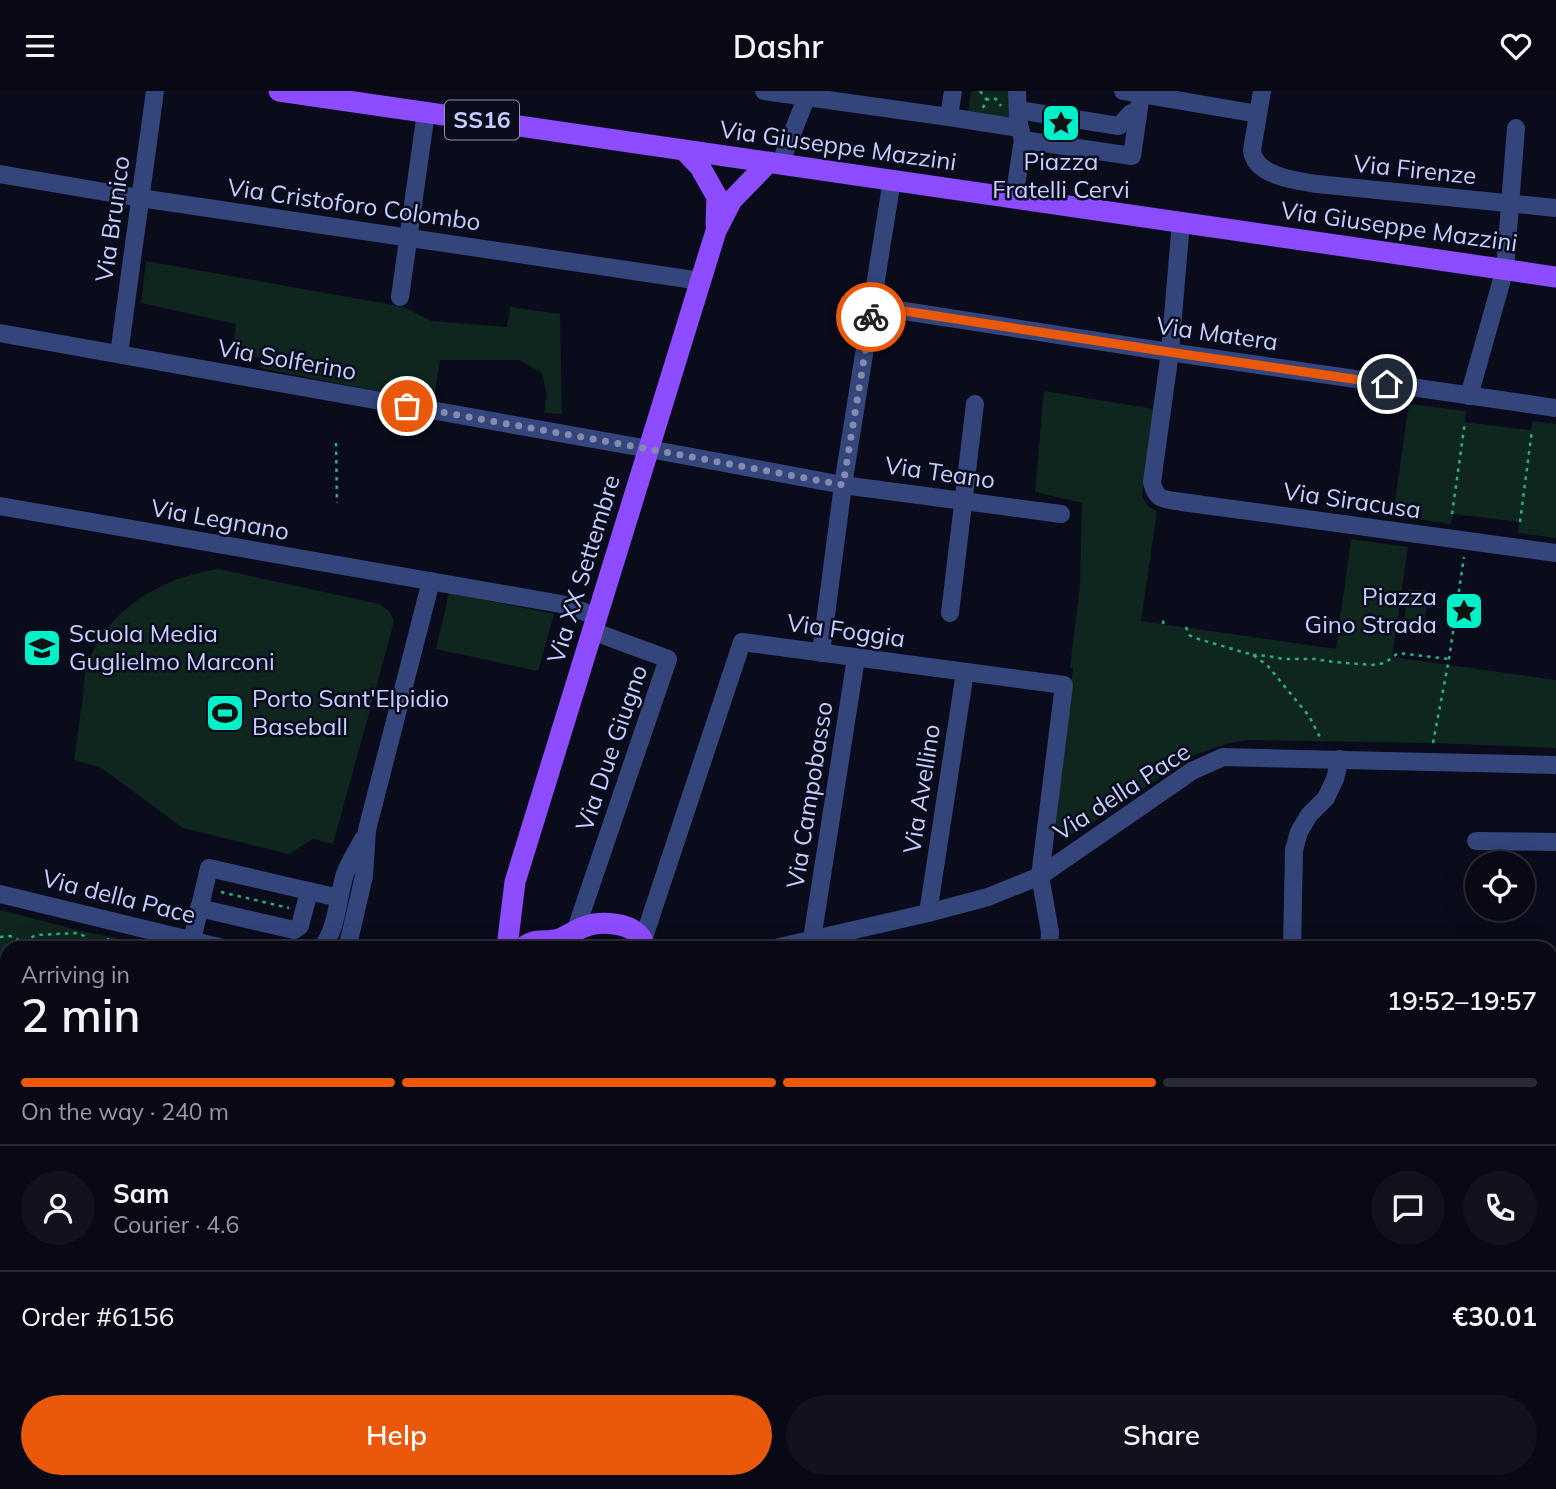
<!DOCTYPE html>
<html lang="en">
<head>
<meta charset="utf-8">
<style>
  body { margin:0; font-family:Mulish,sans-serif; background:#11121e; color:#f1f3f6; height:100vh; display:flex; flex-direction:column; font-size:26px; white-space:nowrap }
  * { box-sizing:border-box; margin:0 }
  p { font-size:23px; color:#989aa0 }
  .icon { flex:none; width:38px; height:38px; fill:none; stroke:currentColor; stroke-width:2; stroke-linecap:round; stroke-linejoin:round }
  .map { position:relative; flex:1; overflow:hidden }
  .details { position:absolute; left:0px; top:850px; width:1558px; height:548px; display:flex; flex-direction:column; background:#080915; border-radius:21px 21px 0 0; box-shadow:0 7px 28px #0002,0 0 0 2px #292a34 }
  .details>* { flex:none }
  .controls { position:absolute; left:1465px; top:760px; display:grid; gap:14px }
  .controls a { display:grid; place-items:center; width:70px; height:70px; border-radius:50%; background:#080915; box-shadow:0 7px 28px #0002,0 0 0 2px #292a34; font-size:35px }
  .pin { position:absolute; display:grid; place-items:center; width:60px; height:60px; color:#fff; margin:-30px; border:4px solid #fff; border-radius:50%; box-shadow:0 2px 7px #0007 }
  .courier { position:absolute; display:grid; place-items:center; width:70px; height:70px; margin:-35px; border:5px solid #ea580c; border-radius:50%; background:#fff; color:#222; box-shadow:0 2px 9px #0007 }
  .headline em { font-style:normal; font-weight:600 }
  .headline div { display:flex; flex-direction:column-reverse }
  .headline { display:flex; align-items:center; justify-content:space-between; height:119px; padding:0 21px }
  h1 { font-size:46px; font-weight:600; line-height:52px }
  .bar { display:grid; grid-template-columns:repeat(4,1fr); gap:10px 7px; align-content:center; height:84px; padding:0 21px }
  .bar i { height:9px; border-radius:5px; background:#292a34 }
  .bar .current { background:#ea580c }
  .bar p { grid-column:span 4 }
  .line { display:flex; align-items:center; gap:18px; padding:0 21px; border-top:2px solid #292a34 }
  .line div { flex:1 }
  .round { display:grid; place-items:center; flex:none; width:74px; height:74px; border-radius:37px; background:#11121e }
  .action { display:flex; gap:14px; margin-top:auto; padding:14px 21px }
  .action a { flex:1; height:80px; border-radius:42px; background:#ea580c; color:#fff; font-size:28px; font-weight:600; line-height:80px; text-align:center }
  .action a+a { background:#11121e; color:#f1f3f6 }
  header { display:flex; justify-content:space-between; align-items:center; height:91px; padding:0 21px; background:#080915; font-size:32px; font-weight:600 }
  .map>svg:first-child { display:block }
  .green { fill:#0e261e }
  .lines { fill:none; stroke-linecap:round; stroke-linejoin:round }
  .path { stroke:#2aae83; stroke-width:2.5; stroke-dasharray:3.5 5; stroke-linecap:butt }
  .minor { stroke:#34457c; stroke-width:18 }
  .major { stroke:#8d4cff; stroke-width:21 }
  .done { stroke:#848ab0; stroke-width:7; stroke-dasharray:0 12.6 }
  .route { stroke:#ea580c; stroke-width:9 }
  .labels { text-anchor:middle; stroke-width:5; stroke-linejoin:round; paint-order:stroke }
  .shield { fill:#0a0c1c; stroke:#8d94bb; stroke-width:2 }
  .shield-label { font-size:23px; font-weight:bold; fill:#c5ceff }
  .street-label { font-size:24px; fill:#c5ceff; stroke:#0a0c1c }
  .poi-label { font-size:24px; fill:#c5ceff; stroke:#0a0c1c; text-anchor:start }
</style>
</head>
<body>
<header><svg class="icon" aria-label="menu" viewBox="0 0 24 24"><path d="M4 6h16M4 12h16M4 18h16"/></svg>Dashr<svg class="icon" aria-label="heart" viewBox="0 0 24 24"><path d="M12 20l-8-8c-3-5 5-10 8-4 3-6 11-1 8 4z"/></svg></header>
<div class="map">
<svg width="1556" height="1398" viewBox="0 0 1556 1398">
  <rect width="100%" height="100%" fill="#0a0c1c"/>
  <g class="green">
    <polygon points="971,0 1017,0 1018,29 968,21"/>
    <polygon points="146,170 404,216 431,230 507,236 510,216 560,223 562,323 544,322 547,304 542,282 520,269 440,269 433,311 260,277 262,267 232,261 236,233 141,212"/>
    <path d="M 1044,300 L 1154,318 L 1142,406 L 1149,416 L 1157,420 L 1141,530 L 1336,558 L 1351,448 L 1408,456 L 1392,566 L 1556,589 L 1556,657 L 1433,652 L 1250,649 C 1230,651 1212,657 1193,665 L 1083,738 L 1070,744 L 1059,738 L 1053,728 L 1073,577 L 1070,576 L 1080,494 L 1082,412 L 1035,401 Z"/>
    <polygon points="1409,313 1466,320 1465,331 1531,339 1533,330 1556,333 1556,447 1518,442 1519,431 1453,423 1451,433 1393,425"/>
    <path d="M 219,478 L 379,513 C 387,518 392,522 394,531 L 333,753 L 313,748 L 289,763 L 183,737 L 100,676 L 74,669 C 77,647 80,626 83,604 C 84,594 84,582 88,572 C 108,517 163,486 219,478 Z"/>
    <polygon points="1408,498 1429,500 1424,536 1404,533"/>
    <polygon points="449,502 554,523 538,580 436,558"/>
    <polygon points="0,819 81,840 167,857 82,858 81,856 7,858 7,861 0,862"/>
    <polygon points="143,1391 184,1391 185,1398 141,1398"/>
    <polygon points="774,1391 935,1391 890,1398 775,1398"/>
  </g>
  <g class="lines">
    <g class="path">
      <polyline points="980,0 987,9"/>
      <polyline points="983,17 986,9 991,7 996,8 1001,15"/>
      <polyline points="336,352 337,412"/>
      <polyline points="1452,423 1465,331"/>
      <polyline points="1520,431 1532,339"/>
      <polyline points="1163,533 1164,525"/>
      <polyline points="1186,536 1189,544 1195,547 1253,564 1267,574 1309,625 1322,650"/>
      <polyline points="1253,564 1268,565 1283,568 1315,568 1334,571 1372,574 1385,572 1398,562 1449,568"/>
      <polyline points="1433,652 1449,568 1464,466"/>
      <polyline points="221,801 289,817"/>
      <polyline points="0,846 10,845 23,851 36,844 78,842 84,845 89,858"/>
      <polyline points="108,847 109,858"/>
      <polyline points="180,1391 181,1398"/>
      <polyline points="742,1391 743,1398"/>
      <polyline points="146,1398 147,1391"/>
    </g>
    <g class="minor">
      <polyline points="764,0 949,26 1019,37"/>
      <polyline points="1123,0 1258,23"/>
      <path d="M 1262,0 L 1252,59 C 1254,85 1297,90 1317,93 L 1556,117"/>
      <polyline points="1018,19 1119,35 1131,22 1138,23"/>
      <polyline points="949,26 953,0"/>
      <polyline points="1023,49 1132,65 1141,3"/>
      <polyline points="780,73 809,0"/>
      <polyline points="0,83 140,107 701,190"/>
      <polyline points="1014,107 1023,49 1018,29 1017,0"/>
      <path d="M 1181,131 L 1170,261 L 1152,391 C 1156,410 1164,408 1182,411 L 1556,462"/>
      <polyline points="400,206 426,21"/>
      <polyline points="872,215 1162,260 1556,317"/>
      <polyline points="0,242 649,358 843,394 1061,423"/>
      <polyline points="119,263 155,0"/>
      <polyline points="1469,305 1505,178 1516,37"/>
      <polyline points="0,415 561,513 597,525"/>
      <polyline points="950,522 975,313"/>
      <polyline points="821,562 843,394 892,89"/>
      <polyline points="1476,750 1556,751"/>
      <polyline points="0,803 227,858"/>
      <polyline points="199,817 294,839 300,835 309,800"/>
      <polyline points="928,822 965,581"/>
      <polyline points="576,838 668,568 592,540"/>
      <polyline points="812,848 856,567"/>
      <polyline points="192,849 209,777 339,807"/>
      <polyline points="643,849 742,551 1064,594 1040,785 1050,841 1049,858"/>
      <path d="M 321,858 C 338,837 337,808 345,783 C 349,771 357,760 363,748"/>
      <polyline points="347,858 364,785 367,739 431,490"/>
      <polyline points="771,858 928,822 988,806 1040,785 1192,680 1223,666 1556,674"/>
      <polyline points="1292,858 1294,759 1299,741 1309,724 1326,707 1335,688 1340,668"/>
      <polyline points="1550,1130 1556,1134"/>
      <polyline points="0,1351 7,1351"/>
      <polyline points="447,1391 449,1398"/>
      <polyline points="707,1391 707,1398"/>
      <polyline points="762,1391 763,1398"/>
      <polyline points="1066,1391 1067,1398"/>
      <polyline points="1163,1391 1164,1398"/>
      <polyline points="1004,1398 1053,1391"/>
    </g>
    <g class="major">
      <polyline points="279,0 1556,186"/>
      <polyline points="684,59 700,76 717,106 716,134"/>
      <polyline points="510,858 508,848 515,791 716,140 732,109 769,71"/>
      <path d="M 522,858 C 533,846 545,852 559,848 C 568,845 575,839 584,836 C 599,830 626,831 638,843 C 642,847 644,852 645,858"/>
      <polyline points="576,1391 577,1398"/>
    </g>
  </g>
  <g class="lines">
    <polyline class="done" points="407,315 649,358 843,394 871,226"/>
    <polyline class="route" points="871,226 872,215 1162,260 1387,293"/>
  </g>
  <defs>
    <symbol id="sight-square" viewBox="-11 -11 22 22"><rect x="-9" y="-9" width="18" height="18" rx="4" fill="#00f0c8" stroke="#0a0c1c"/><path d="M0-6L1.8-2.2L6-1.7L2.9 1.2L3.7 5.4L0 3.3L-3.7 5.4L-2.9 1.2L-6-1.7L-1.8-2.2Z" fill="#111"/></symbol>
    <symbol id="school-square" viewBox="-11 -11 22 22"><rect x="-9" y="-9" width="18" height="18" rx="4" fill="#00f0c8" stroke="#0a0c1c"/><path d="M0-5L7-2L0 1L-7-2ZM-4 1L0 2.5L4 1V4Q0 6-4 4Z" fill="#111"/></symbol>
    <symbol id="stadium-square" viewBox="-11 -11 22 22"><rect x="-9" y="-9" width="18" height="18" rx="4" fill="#00f0c8" stroke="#0a0c1c"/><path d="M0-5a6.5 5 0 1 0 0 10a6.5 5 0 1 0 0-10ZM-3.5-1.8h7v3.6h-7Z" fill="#111"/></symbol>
  </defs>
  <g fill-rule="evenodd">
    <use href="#sight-square" x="1039" y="10" width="44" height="44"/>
    <use href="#sight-square" x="1442" y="498" width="44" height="44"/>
    <use href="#school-square" x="20" y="535" width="44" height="44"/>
    <use href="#stadium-square" x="203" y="600" width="44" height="44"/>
  </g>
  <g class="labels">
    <rect class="shield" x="445" y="9.5" width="74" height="39" rx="5"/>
    <g class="shield-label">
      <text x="482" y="37">SS16</text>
    </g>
    <g class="street-label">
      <text transform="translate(838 55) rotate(8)" y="8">Via Giuseppe Mazzini</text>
      <text transform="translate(1415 79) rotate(6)" y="8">Via Firenze</text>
      <text transform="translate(354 114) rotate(8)" y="8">Via Cristoforo Colombo</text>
      <text transform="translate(113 128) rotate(-82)" y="8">Via Brunico</text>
      <text transform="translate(1399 136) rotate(8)" y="8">Via Giuseppe Mazzini</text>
      <text transform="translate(1217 243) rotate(8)" y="8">Via Matera</text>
      <text transform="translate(287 269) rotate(10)" y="8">Via Solferino</text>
      <text transform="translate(940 382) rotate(8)" y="8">Via Teano</text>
      <text transform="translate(1352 410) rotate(8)" y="8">Via Siracusa</text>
      <text transform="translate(220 429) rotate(10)" y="8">Via Legnano</text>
      <text transform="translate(584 478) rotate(-73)" y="8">Via XX Settembre</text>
      <text transform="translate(846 540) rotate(8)" y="8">Via Foggia</text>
      <text transform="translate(612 657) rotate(-71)" y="8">Via Due Giugno</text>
      <text transform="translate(922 698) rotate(-81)" y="8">Via Avellino</text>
      <text transform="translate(1122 701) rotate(-33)" y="8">Via della Pace</text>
      <text transform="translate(810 704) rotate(-81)" y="8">Via Campobasso</text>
      <text transform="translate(119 806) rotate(14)" y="8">Via della Pace</text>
    </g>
    <g class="poi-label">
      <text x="1061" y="79" text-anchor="middle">Piazza<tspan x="1061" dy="28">Fratelli Cervi</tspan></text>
      <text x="1437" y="514" text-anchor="end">Piazza<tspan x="1437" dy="28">Gino Strada</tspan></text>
      <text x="69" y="551">Scuola Media<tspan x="69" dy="28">Guglielmo Marconi</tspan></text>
      <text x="252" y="616">Porto Sant'Elpidio<tspan x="252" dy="28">Baseball</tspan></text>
    </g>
  </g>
</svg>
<div class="controls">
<a><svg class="icon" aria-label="locate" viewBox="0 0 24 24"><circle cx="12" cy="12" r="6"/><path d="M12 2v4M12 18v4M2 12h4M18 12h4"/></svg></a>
</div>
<div class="pin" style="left:407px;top:315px;background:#ea580c"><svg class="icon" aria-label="bag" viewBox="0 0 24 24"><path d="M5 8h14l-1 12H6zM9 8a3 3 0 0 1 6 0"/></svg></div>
<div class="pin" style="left:1387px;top:293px;background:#1f2937"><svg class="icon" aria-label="home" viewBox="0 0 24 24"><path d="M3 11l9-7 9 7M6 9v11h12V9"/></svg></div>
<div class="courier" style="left:871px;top:226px"><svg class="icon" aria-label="bike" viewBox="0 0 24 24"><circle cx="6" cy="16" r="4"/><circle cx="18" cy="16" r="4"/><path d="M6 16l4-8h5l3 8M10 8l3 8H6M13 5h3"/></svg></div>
<section class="details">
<div class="headline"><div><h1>2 min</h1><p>Arriving in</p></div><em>19:52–19:57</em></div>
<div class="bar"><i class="current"></i><i class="current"></i><i class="current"></i><i></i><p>On the way · 240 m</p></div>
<div class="line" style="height:126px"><a class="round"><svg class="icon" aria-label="person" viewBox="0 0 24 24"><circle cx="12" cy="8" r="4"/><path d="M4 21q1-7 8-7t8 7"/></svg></a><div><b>Sam</b><p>Courier · 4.6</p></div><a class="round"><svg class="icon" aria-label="chat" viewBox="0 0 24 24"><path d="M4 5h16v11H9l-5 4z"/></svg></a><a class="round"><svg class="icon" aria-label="phone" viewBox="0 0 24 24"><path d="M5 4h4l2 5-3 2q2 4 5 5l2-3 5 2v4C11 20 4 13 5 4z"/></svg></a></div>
<div class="line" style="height:91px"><div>Order #6156</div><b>€30.01</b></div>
<div class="action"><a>Help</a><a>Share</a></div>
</section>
</div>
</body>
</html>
